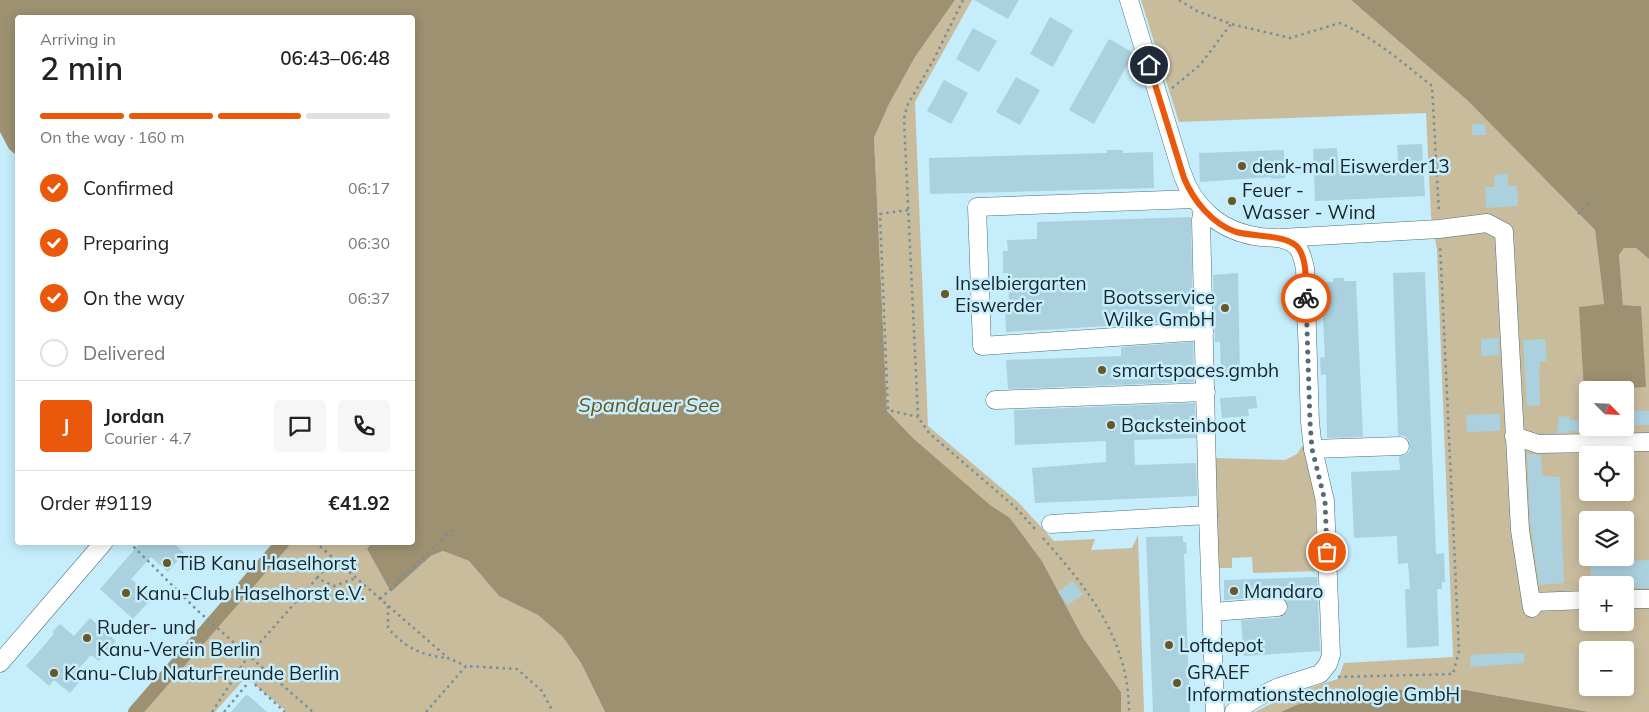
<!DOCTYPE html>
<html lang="en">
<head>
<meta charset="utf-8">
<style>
  body { margin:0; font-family:Mulish,sans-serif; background:#f6f6f6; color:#222; height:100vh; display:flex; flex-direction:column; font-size:19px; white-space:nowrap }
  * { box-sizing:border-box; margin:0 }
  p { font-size:16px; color:#767676 }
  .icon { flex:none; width:28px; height:28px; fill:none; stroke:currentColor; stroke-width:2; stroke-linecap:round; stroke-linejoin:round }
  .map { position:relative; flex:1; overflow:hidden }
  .drawer { position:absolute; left:15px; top:15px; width:400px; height:530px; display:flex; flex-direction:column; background:#fff; border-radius:5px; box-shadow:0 2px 12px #0003 }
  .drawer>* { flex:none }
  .needle { width:32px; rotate:114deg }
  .controls { position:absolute; left:1579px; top:381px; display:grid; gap:10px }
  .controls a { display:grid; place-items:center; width:55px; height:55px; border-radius:5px; background:#fff; box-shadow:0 2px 12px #0003; font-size:25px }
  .pin { position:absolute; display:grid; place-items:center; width:42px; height:42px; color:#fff; margin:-21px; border:2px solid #fff; border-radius:50%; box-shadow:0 1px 5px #0007 }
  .courier { position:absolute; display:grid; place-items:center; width:50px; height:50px; margin:-25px; border:4px solid #ea580c; border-radius:50%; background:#fff; color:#222; box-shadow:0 1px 6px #0007 }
  .summary em { font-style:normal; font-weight:600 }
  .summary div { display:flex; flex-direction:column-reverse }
  .summary { display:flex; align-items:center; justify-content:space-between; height:85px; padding:0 25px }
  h1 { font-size:32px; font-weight:600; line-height:38px }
  .bar { display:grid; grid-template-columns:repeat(4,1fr); gap:8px 5px; align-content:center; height:60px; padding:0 25px }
  .bar i { height:6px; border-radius:4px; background:#e0e0e0 }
  .bar .on { background:#ea580c }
  .bar p { grid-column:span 4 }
  .line { display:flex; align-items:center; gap:12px; padding:0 25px; border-top:1px solid #e0e0e0 }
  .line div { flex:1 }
  .round { display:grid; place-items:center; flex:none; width:52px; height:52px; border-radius:5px; background:#f6f6f6 }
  ol { padding:0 25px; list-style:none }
  li { display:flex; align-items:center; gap:15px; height:55px }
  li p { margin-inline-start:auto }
  li .icon { padding:5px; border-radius:50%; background:#ea580c; color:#fff; stroke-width:4 }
  li:last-child { color:#767676 }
  li i { width:28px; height:28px; border:2px solid #e0e0e0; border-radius:50% }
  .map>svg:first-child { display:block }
  .green { fill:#c9bc9d; fill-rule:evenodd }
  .water { fill:#9e9172 }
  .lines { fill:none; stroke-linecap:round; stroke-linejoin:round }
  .canal { stroke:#9e9172; stroke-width:14 }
  .building { fill:#abd1de }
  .minor-casing { stroke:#4b6f7a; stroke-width:19 }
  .path { stroke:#75909a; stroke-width:2.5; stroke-dasharray:2.5 4; stroke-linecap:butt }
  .minor { stroke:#fff; stroke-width:18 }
  .done { stroke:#546b73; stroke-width:5; stroke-dasharray:0 9 }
  .route { stroke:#ea580c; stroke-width:6 }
  .poi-dot { fill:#6a5726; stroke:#c6edfb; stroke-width:2 }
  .labels { text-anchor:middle; stroke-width:5; stroke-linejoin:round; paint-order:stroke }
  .poi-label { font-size:19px; fill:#16252a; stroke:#c6edfb; text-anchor:start }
  .water-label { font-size:20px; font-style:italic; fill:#69551e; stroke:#c6edfb }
</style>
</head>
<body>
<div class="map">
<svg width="1649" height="712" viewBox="0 0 1649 712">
  <rect width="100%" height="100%" fill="#c6edfb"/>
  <g class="green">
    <polygon points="955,0 972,0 915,102 928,426 1018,502 1054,541 1095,539 1091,550 1132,548 1138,535 1144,712 1121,712 1121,692 1082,636 1042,561 1010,518 990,506 914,439 887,411 874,138 889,104 915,57"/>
    <path d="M 1141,0 L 1351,0 L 1467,100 L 1595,230 L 1604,305 L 1579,308 L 1641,306 L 1623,305 L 1619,255 L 1624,248 L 1636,248 L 1649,259 L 1649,712 L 1589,712 L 1466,690 L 1362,692 L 1317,698 L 1281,712 L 1255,712 L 1290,694 L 1338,679 L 1344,663 L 1453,657 L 1437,250 L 1431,216 L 1426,113 L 1179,122 ZM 1588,390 L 1625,390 L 1625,428 L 1588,428 ZM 1588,455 L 1625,455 L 1625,492 L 1588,492 ZM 1588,520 L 1625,520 L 1625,558 L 1588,558 ZM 1588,585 L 1625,585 L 1625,622 L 1588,622 ZM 1588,650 L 1625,650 L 1625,688 L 1588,688 Z"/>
    <polygon points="1303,445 1315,491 1318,571 1253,573 1252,557 1232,558 1232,568 1218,568 1215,458 1285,460 1297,454"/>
    <polygon points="283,542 371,543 367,549 391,592 431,556 443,551 469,561 499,596 538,615 562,636 581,663 605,712 287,712 246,677 215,712 135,712"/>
  </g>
  <g class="water">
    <polygon points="0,0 955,0 915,57 889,104 874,138 887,411 914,439 990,505 1010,518 1042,561 1082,636 1121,692 1121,712 605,712 581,663 562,636 538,615 499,596 469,561 443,551 431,556 391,592 367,549 371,543 412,542 412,18 18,18 17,156 9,149 0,132"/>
    <polygon points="1351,0 1649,0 1649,259 1636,248 1624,248 1619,255 1623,305 1641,306 1646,387 1584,390 1579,307 1604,304 1595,230 1467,100"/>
    <path d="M 1466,690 L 1589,712 L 1281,712 C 1292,707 1305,701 1317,698 C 1361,687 1420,691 1466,690 Z"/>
  </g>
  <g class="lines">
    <polyline class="canal" points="135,712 283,542"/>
  </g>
  <g class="building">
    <polygon points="974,0 1019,0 1008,19"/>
    <polygon points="1050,17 1073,30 1053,67 1030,54"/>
    <polygon points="973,28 997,41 979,72 956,59"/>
    <polygon points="1109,39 1134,53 1094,124 1069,110"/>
    <polygon points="1016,77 1040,90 1020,125 996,112"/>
    <polygon points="944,80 968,93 951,124 927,111"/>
    <polygon points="1472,124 1485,124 1486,135 1472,135"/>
    <polygon points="1422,144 1425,196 1315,201 1313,149 1337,148 1339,175 1399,172 1397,145"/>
    <polygon points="1107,150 1123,150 1123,153 1153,152 1154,188 930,194 929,158 1107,153"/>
    <polygon points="1284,150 1285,178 1271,179 1271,177 1200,182 1199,153"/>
    <polygon points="1508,174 1508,186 1517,186 1518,206 1486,208 1485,187 1495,187 1494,175"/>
    <polygon points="1191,217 1193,321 1006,332 1005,304 1009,304 1008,273 1003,273 1003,251 1008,251 1007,240 1037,239 1037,222"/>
    <polygon points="1425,272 1436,554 1444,553 1445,582 1442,582 1442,589 1437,589 1439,646 1407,648 1405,589 1410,589 1408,563 1398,564 1397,536 1354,538 1351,472 1400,470 1399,457 1405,455 1410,451 1409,440 1405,436 1398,435 1393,273"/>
    <polygon points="1238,273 1240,376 1221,376 1220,342 1215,342 1213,275"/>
    <polygon points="1333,278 1344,278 1344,281 1356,281 1363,437 1327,438 1326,374 1321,375 1320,358 1325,357 1321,282 1333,282"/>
    <polygon points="1499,338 1499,355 1481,356 1481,339"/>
    <polygon points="1545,339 1547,361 1540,361 1540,367 1539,368 1540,405 1527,406 1523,340"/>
    <polygon points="1193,342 1194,382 1008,389 1006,360 1121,356 1121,347"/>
    <polygon points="1256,396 1257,408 1248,409 1249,416 1222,418 1220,398"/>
    <polygon points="1195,403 1196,438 1134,440 1135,465 1196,463 1197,496 1035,503 1032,468 1106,462 1106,441 1015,445 1014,410"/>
    <polygon points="1625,410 1649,411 1649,425 1625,425"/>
    <polygon points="1500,414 1500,431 1467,432 1466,415"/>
    <polygon points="1559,416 1570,417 1570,420 1588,421 1588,432 1569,431 1569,433 1557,433"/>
    <polygon points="1527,454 1541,455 1542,476 1560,477 1564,583 1539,585 1530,522"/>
    <polygon points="1183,536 1183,542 1186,542 1187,553 1184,554 1190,712 1153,712 1146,537"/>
    <polygon points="141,542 172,542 184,553 168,572 151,557 131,579 152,598 133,619 100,589"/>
    <polygon points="1649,560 1649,588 1625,588 1625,585 1592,585 1590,563"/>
    <polygon points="1317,577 1320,651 1244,656 1241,620 1279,618 1287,612 1288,606 1283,598 1278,596 1224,600 1224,580"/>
    <polygon points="1073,581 1083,594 1068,605 1058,592"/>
    <polygon points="90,618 116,641 99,661 91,655 75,673 82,679 70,693 54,680 49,686 26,666 54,634 52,632 60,624 74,636"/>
    <polygon points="1511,653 1524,653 1524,663 1471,667 1470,655"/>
    <polygon points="246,695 249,696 267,712 231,712"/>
  </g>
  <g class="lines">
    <defs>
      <g id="minor">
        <path d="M 1129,0 L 1181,170 C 1193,208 1221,232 1261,237 C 1273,238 1288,237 1297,247 C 1302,252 1303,261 1305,268 L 1310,422 L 1313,449 L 1325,501 L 1331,655 L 1328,664 L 1320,674 L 1279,687 L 1258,697 L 1234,712"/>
        <polyline points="1195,199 977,207 982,346 1204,331"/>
        <polyline points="1203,209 1201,220 1208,515 1215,712"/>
        <polyline points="1281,238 1439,229 1487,223 1504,232 1520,530 1532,608"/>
        <polyline points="995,400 1206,392"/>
        <polyline points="1514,436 1538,444 1649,442"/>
        <polyline points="1313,449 1400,446"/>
        <polyline points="1051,524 1208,515"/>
        <polyline points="1625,599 1649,599"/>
        <polyline points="1532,602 1588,600"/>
        <polyline points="1212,612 1278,607"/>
        <polyline points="0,663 104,542"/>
      </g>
    </defs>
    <use href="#minor" class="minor-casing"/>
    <g class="path">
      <polyline points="963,0 934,59 907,106 904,119 918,417 929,433 1015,507 1036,530"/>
      <path d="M 1179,0 L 1197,11 L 1231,24 L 1290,38 L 1340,23 C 1375,38 1403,63 1432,86 L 1439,213"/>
      <polyline points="1172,88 1200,65 1231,24"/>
      <polyline points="908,210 880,214 888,410 918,417"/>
      <polyline points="1578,214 1592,199"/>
      <path d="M 1043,538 C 1089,590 1129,640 1129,712"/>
      <polyline points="129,542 198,611 313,712"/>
      <polyline points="315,542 448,658 466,666"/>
      <polyline points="317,578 334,560"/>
      <polyline points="380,599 455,527"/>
      <path d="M 388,606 L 388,628 C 406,648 420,655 447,658"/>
      <polyline points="1338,677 1453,674 1459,651 1440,244"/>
      <polyline points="250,680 285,712"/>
      <polyline points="212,712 249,655 317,578 334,586 356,578"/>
      <polyline points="224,712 261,667"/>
      <polyline points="426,712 466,666 517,669 542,691 553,712"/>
    </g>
    <use href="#minor" class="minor"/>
  </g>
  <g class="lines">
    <polyline class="done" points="1306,298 1310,422 1312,449 1325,501 1327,552"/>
    <path class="route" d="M 1149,65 L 1184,178 C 1193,200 1212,224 1236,232 C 1253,237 1289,234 1299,249 C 1308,263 1305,283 1306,298"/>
  </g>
  <g class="poi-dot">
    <circle cx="1242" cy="166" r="5"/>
    <circle cx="1232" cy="201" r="5"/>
    <circle cx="945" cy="294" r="5"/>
    <circle cx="1225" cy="308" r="5"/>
    <circle cx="1102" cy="370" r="5"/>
    <circle cx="1111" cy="425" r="5"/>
    <circle cx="167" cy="563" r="5"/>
    <circle cx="1234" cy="591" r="5"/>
    <circle cx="126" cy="593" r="5"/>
    <circle cx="87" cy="638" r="5"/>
    <circle cx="1169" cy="645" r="5"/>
    <circle cx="54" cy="673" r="5"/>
    <circle cx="1177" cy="683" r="5"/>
  </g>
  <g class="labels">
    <g class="poi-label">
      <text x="1252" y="173">denk-mal Eiswerder13</text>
      <text x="1242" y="197">Feuer -<tspan x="1242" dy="22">Wasser - Wind</tspan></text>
      <text x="955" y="290">Inselbiergarten<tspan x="955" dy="22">Eiswerder</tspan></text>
      <text x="1215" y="304" text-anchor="end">Bootsservice<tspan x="1215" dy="22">Wilke GmbH</tspan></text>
      <text x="1112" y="377">smartspaces.gmbh</text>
      <text x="1121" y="432">Backsteinboot</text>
      <text x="177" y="570">TiB Kanu Haselhorst</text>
      <text x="1244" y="598">Mandaro</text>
      <text x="136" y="600">Kanu-Club Haselhorst e.V.</text>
      <text x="97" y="634">Ruder- und<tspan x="97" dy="22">Kanu-Verein Berlin</tspan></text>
      <text x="1179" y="652">Loftdepot</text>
      <text x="1187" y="679">GRAEF<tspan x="1187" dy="22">Informationstechnologie GmbH</tspan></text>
      <text x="64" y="680">Kanu-Club NaturFreunde Berlin</text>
    </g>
    <g class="water-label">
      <text x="649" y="412">Spandauer See</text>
    </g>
  </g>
</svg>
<div class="controls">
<a><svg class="needle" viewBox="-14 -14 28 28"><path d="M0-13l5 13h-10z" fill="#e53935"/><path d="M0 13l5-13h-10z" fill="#767676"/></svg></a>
<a><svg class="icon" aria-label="locate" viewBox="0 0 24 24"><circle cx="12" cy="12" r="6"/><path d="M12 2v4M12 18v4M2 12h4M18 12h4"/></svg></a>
<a><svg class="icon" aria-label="layers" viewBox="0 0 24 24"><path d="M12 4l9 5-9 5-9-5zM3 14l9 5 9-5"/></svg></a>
<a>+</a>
<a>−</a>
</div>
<div class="pin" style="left:1327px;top:552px;background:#ea580c"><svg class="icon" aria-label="bag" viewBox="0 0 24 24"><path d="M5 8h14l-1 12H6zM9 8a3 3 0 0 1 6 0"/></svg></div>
<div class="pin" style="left:1149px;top:65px;background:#1f2937"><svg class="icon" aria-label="home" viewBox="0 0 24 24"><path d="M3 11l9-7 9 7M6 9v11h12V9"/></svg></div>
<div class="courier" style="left:1306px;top:298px"><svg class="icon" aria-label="bike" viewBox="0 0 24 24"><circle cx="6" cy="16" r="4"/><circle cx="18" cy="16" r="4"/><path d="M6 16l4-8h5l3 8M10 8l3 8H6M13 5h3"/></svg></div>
<section class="drawer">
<div class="summary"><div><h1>2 min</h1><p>Arriving in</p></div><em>06:43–06:48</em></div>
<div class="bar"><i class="on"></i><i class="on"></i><i class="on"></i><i></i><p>On the way · 160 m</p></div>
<ol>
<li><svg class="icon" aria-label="check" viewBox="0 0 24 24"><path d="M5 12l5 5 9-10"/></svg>Confirmed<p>06:17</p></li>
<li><svg class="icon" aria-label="check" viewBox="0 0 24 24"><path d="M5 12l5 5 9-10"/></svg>Preparing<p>06:30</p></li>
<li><svg class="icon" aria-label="check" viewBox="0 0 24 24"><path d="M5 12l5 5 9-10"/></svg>On the way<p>06:37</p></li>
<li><i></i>Delivered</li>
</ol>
<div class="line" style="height:90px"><b class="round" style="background:#ea580c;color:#fff">J</b><div><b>Jordan</b><p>Courier · 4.7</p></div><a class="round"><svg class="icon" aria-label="chat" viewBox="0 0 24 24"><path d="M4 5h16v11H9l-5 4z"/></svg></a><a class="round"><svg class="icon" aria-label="phone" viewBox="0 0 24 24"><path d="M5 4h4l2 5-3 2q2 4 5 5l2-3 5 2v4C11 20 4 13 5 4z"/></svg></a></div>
<div class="line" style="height:65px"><div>Order #9119</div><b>€41.92</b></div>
</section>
</div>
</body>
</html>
